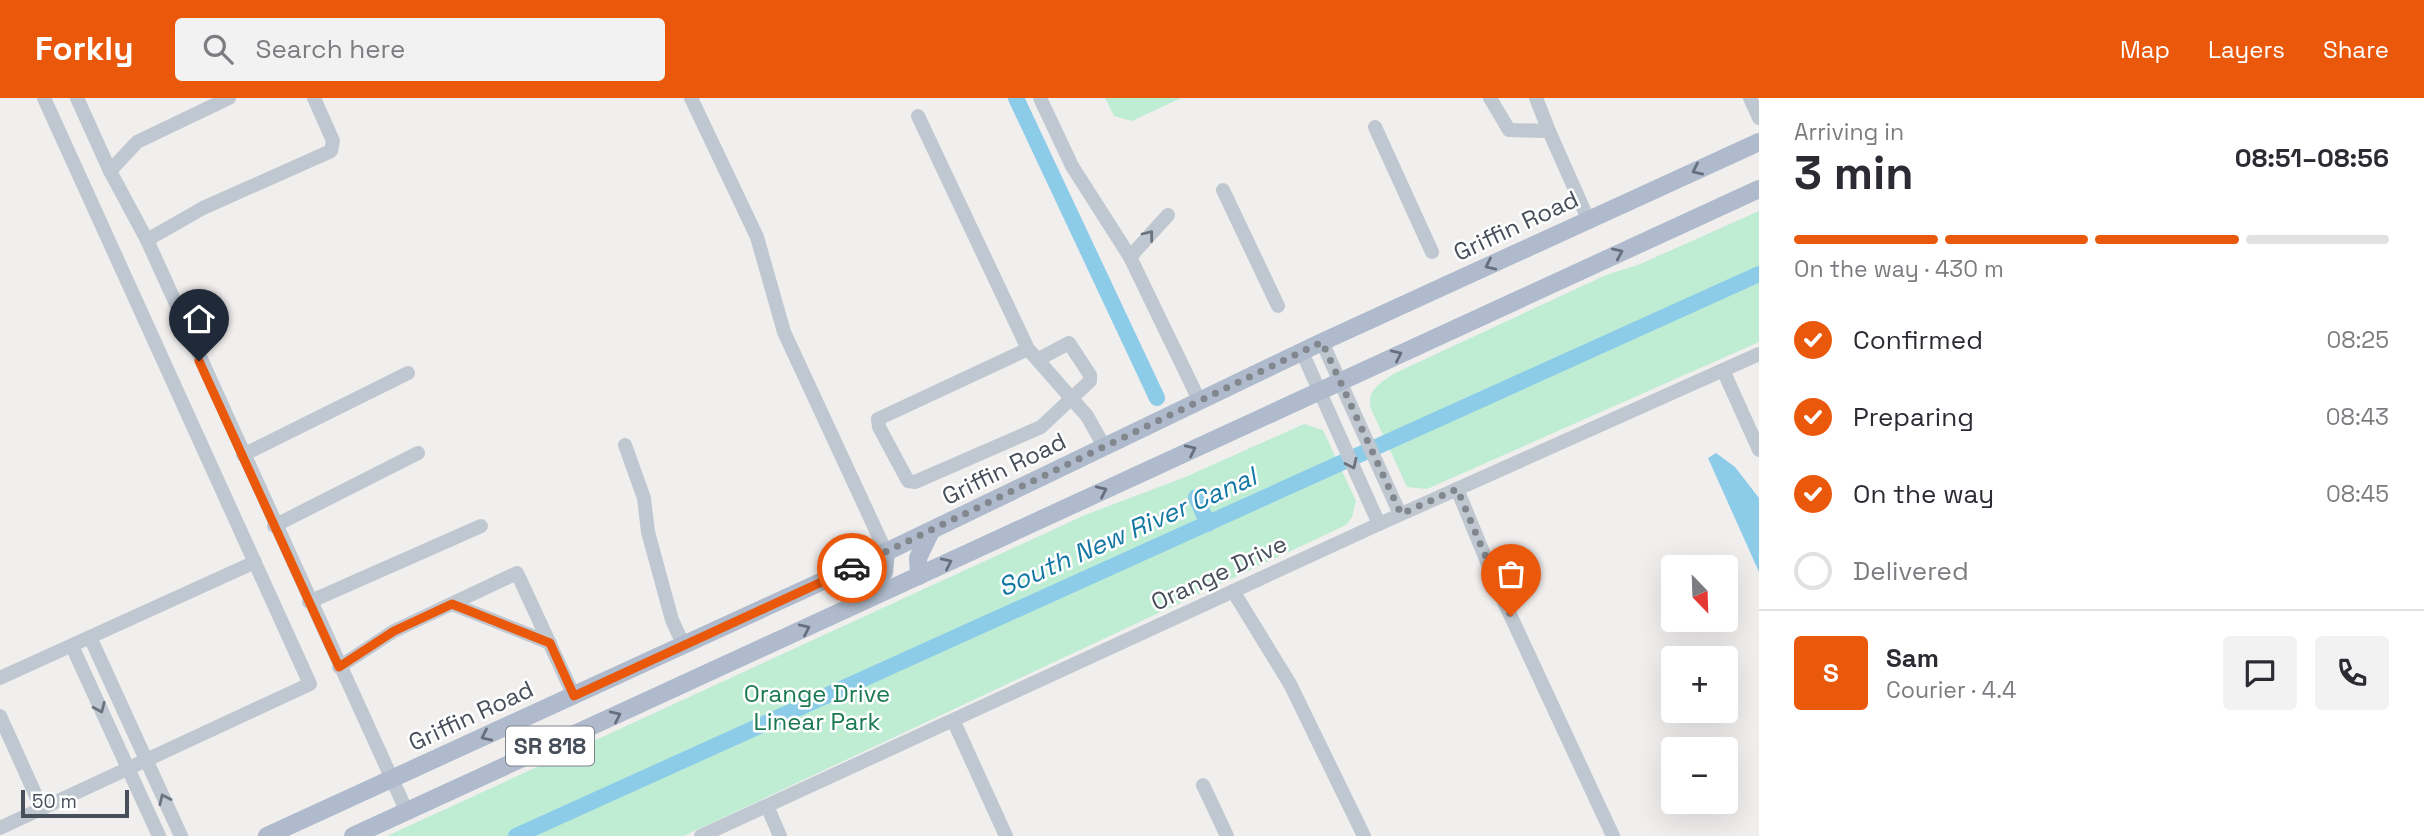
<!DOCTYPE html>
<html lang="en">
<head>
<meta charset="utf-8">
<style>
  body { margin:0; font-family:"Space Grotesk",sans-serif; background:#f2f2f3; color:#2b2b33; height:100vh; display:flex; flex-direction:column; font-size:26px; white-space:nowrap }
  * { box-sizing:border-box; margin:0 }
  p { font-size:23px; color:#7c7c81 }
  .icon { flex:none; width:38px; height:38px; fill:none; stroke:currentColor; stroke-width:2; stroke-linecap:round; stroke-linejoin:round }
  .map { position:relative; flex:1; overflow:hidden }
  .sheet { display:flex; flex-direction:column; background:#fff; width:665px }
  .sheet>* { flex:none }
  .needle { width:46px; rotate:157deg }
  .buttons { position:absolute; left:1661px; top:457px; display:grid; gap:14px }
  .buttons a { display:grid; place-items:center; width:77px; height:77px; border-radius:7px; background:#fff; box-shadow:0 7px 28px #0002; font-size:35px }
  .scale { position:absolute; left:21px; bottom:18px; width:108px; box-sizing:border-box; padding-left:7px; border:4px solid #474f5b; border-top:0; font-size:19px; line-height:24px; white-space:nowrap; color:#474f5b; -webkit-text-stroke:5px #fff; paint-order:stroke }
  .pin { position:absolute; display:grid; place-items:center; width:60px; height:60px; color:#fff; margin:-72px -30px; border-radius:50% 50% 50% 0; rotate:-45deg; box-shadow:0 0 7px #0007 }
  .pin .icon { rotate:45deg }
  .courier { position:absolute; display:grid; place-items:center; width:70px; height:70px; margin:-35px; border:5px solid #ea580c; border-radius:50%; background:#fff; color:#222; box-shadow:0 2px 9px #0007 }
  .overview em { font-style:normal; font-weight:600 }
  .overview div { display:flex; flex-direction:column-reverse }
  .overview { display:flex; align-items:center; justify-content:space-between; height:119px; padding:0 35px }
  h1 { font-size:46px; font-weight:600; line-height:52px }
  .bar { display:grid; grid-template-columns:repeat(4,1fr); gap:10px 7px; align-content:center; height:84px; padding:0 35px }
  .bar i { height:9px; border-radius:5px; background:#e1e1e2 }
  .bar .active { background:#ea580c }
  .bar p { grid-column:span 4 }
  .line { display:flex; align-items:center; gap:18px; padding:0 35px; border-top:2px solid #e1e1e2 }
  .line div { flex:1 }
  .round { display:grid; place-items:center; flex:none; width:74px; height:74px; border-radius:7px; background:#f2f2f3 }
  ol { padding:0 35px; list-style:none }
  li { display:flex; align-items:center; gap:21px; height:77px }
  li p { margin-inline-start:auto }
  li .icon { padding:7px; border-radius:50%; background:#ea580c; color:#fff; stroke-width:4 }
  li:last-child { color:#7c7c81 }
  li i { width:38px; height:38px; border:4px solid #e1e1e2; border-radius:50% }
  header { display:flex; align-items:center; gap:42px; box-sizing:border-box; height:98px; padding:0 35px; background:#ea580c; color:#fff }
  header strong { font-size:33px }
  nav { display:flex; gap:38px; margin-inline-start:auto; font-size:24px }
  .search { width:490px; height:63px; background:#f2f2f3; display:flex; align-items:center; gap:18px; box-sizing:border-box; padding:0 24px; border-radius:7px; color:#7c7c81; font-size:26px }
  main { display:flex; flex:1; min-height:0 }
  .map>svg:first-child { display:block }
  .green { fill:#beedd4 }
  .water { fill:#8ccce8 }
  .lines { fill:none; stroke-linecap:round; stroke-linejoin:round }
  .canal { stroke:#8ccce8; stroke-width:16 }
  .minor { stroke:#bfc7d0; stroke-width:14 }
  .major { stroke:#afbbcc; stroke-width:18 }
  .oneway { stroke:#666f7d }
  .oneway2 { stroke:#6b737e }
  .done { stroke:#82878e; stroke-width:7; stroke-dasharray:0 12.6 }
  .route { stroke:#ea580c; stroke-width:9 }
  .labels { text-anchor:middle; stroke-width:5; stroke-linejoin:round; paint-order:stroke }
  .shield { fill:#fff; stroke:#7e848c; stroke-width:2 }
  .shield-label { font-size:23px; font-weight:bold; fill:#474f5b }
  .street-label { font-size:24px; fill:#474f5b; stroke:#fff }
  .park-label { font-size:24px; fill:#1a7953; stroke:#fff }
  .water-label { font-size:26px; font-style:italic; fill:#1277a3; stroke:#fff }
</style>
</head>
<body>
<header>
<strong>Forkly</strong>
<div class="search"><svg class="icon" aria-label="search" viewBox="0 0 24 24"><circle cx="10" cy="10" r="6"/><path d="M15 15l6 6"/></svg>Search here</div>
<nav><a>Map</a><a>Layers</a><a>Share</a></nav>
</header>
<main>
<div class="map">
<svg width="1759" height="738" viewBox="0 0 1759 738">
  <rect width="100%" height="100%" fill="#f1eeee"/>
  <g class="green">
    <polygon points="1105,0 1181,0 1132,23 1114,18"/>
    <path d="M 1759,113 L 1759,244 L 1427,391 L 1407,389 L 1371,311 C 1366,292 1380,286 1393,276 L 1606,177 L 1638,167 Z"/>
    <polygon points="1304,326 1323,332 1356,403 1352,419 1346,427 684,738 387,738 1085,417 1183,380"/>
  </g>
  <polygon class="water" points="1716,355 1735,369 1759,400 1759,474 1708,360"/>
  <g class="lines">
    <g class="canal">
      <polyline points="1016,0 1157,300"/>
      <polyline points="1196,399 1208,426"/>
      <polyline points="516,738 1759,176"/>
    </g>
    <g class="minor">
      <polyline points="77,0 110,73 147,142 407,714"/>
      <polyline points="691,0 757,139 784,234 886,454"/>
      <polyline points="1040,0 1072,68 1130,159 1200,304"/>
      <polyline points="1490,0 1509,32 1549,33 1588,121"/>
      <polyline points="1536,0 1549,33"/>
      <polyline points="1750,0 1759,20"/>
      <polyline points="918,18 1028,251 1087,318 1105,350"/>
      <polyline points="1375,29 1432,154"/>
      <polyline points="110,73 137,44 229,0"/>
      <polyline points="1223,92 1278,208"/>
      <polyline points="147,142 203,110 331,53 333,43 314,0"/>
      <polyline points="1130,159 1168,117"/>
      <polyline points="1322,244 1400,416"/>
      <polyline points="1028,251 878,321 879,329 908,383 915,384 1041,329 1090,283 1090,277 1069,245 1039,261"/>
      <polyline points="1302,254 1379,426"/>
      <polyline points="1723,272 1759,352"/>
      <polyline points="625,347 644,400 648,434 672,522 684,548"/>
      <polyline points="243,357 408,275"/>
      <polyline points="1457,391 1500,495 1613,738"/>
      <polyline points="274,428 418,355"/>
      <polyline points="1233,493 1290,586 1364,738"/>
      <polyline points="309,504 481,428"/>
      <polyline points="452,506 550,545"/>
      <polyline points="90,539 181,738"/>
      <polyline points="72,548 159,738"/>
      <polyline points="339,569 394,533 517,475 574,598"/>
      <polyline points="0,580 255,464"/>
      <polyline points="0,618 42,711"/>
      <polyline points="954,624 1006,738"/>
      <polyline points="1203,687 1227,738"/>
      <polyline points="767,708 780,738"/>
      <polyline points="0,730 310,586 44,0"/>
      <polyline points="701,738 1379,426 1759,256"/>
    </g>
    <g class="major">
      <polyline points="919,478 918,460 931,433"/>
      <polyline points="865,502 884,474 886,454"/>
      <polyline points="267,738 886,454 1322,244 1759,44"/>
      <polyline points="353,738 1759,91"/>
    </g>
  </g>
  <defs><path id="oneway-chevron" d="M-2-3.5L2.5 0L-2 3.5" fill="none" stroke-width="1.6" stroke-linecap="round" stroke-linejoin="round" transform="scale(1.75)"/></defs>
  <g class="oneway">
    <use href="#oneway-chevron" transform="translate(1697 72) rotate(155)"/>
    <use href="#oneway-chevron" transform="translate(1618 155) rotate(-24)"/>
    <use href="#oneway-chevron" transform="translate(1490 167) rotate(155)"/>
    <use href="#oneway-chevron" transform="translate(1397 257) rotate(-25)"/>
    <use href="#oneway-chevron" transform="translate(1191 352) rotate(-25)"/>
    <use href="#oneway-chevron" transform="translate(1102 393) rotate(-25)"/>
    <use href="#oneway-chevron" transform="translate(947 465) rotate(-25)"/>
    <use href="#oneway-chevron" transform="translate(805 531) rotate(-25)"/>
    <use href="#oneway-chevron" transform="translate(616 618) rotate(-25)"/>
    <use href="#oneway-chevron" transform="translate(486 638) rotate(155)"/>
  </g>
  <g class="oneway2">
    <use href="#oneway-chevron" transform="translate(1149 137) rotate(-52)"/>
    <use href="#oneway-chevron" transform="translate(1352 366) rotate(65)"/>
    <use href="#oneway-chevron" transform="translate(100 610) rotate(66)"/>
    <use href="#oneway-chevron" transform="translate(164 701) rotate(-115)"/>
  </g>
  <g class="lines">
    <polyline class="done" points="852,470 1322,244 1401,416 1457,391 1511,518"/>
    <polyline class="route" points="199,263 339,569 394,533 452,506 550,545 574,598 852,470"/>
  </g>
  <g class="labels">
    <rect class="shield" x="506" y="628.5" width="88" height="39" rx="5"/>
    <g class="shield-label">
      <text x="550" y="656">SR 818</text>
    </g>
    <g class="street-label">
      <text transform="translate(1516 128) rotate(-25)" y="8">Griffin Road</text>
      <text transform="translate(1004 371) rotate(-26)" y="8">Griffin Road</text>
      <text transform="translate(1219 475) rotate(-25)" y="8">Orange Drive</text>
      <text transform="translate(471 618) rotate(-25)" y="8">Griffin Road</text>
    </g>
    <g class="park-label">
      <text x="817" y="604">Orange Drive<tspan x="817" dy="28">Linear Park</tspan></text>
    </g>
    <g class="water-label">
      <text transform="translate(1127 434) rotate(-24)" y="9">South New River Canal</text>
    </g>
  </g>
</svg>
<div class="buttons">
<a><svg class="needle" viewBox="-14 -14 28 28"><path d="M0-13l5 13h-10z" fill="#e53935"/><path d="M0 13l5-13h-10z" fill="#7c7c81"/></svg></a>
<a>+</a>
<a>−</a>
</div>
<div class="scale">50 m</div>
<div class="pin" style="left:1511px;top:518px;background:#ea580c"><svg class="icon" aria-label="bag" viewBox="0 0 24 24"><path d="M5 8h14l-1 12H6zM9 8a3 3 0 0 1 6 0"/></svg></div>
<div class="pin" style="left:199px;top:263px;background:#1f2937"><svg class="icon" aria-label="home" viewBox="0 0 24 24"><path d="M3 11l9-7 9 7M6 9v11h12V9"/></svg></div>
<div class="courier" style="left:852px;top:470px"><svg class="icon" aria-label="car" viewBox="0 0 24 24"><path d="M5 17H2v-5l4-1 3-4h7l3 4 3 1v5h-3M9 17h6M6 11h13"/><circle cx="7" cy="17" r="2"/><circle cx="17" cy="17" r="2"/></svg></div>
</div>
<section class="sheet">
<div class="overview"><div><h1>3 min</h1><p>Arriving in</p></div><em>08:51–08:56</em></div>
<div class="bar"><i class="active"></i><i class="active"></i><i class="active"></i><i></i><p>On the way · 430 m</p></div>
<ol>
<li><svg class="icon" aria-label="check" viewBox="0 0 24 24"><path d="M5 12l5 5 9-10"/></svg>Confirmed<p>08:25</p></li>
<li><svg class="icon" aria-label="check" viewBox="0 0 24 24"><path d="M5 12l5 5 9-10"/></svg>Preparing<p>08:43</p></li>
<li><svg class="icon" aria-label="check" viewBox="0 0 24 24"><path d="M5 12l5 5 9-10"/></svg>On the way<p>08:45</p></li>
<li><i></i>Delivered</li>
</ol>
<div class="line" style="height:126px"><b class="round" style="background:#ea580c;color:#fff">S</b><div><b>Sam</b><p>Courier · 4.4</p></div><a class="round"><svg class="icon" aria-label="chat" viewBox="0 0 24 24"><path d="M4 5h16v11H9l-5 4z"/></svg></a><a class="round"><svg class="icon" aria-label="phone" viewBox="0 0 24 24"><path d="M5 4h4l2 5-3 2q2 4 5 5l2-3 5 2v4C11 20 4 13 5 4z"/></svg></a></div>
</section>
</main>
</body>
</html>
